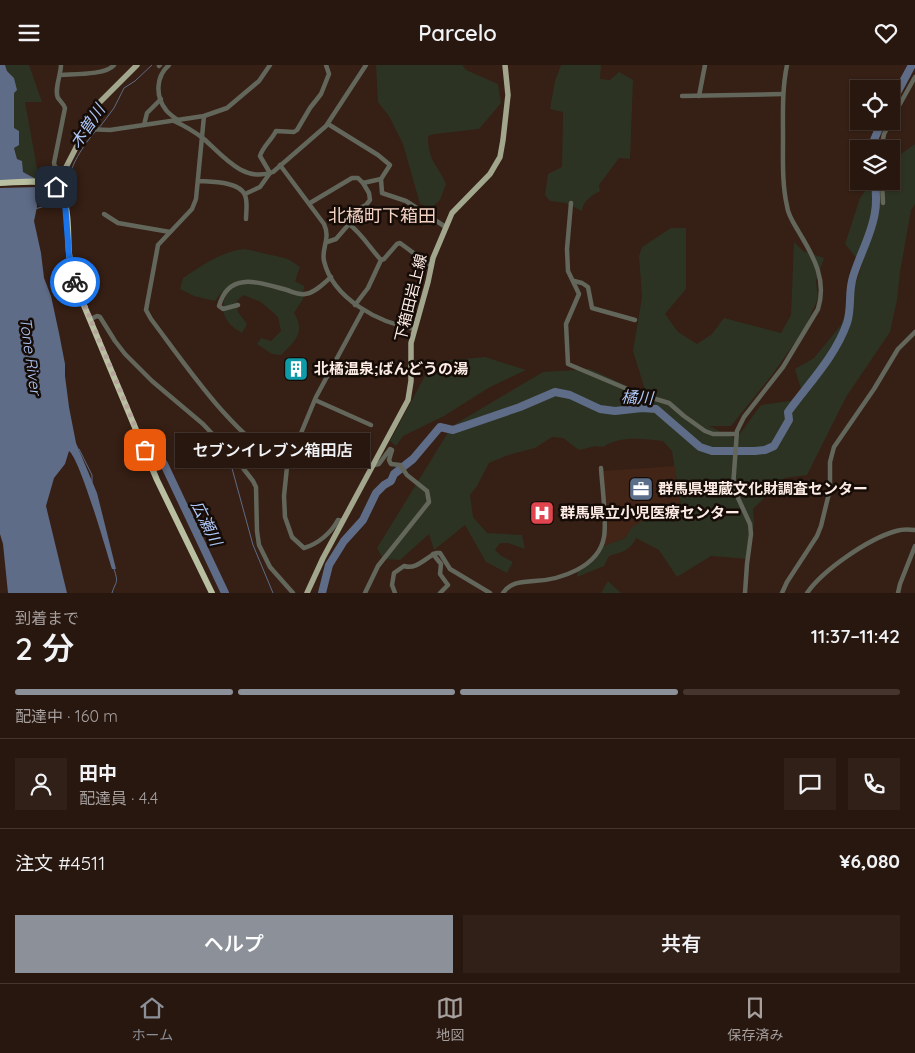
<!DOCTYPE html>
<html lang="ja">
<head>
<meta charset="utf-8">
<style>
  body { margin:0; font-family:Quicksand,"Noto Sans JP",sans-serif; background:#302018; color:#f1f3f6; height:100vh; display:flex; flex-direction:column; font-size:19px; white-space:nowrap }
  * { box-sizing:border-box; margin:0 }
  p { font-size:16px; color:#a59f9e }
  .icon { flex:none; width:28px; height:28px; fill:none; stroke:currentColor; stroke-width:2; stroke-linecap:round; stroke-linejoin:round }
  .map { position:relative; height:528px; overflow:hidden }
  .panel { display:flex; flex-direction:column; background:#28170f; flex:1 }
  .panel>* { flex:none }
  .fabs { position:absolute; left:850px; top:15px; display:grid; gap:10px }
  .fabs a { display:grid; place-items:center; width:50px; height:50px; border-radius:0px; background:#28170f; box-shadow:0 1px 4px #0004,0 0 0 1px #44362f; font-size:25px }
  .pin { position:absolute; display:grid; place-items:center; width:42px; height:42px; color:#fff; margin:-21px; border-radius:10px; box-shadow:0 2px 8px #0006 }
  .courier { position:absolute; display:grid; place-items:center; width:50px; height:50px; margin:-25px; border:4px solid #1a73e8; border-radius:50%; background:#fff; color:#222; box-shadow:0 1px 6px #0007 }
  .bubble { position:absolute; height:35px; border-radius:0px; background:#28170f; box-shadow:0 1px 4px #0004,0 0 0 1px #44362f; font-size:16px; font-weight:600; line-height:35px; text-align:center }
  .summary em { font-style:normal; font-weight:600 }
  .summary div { display:flex; flex-direction:column-reverse }
  .summary { display:flex; align-items:center; justify-content:space-between; height:85px; padding:0 15px }
  h1 { font-size:32px; font-weight:600; line-height:38px }
  .bar { display:grid; grid-template-columns:repeat(4,1fr); gap:8px 5px; align-content:center; height:60px; padding:0 15px }
  .bar i { height:6px; border-radius:4px; background:#44362f }
  .bar .active { background:#8c9099 }
  .bar p { grid-column:span 4 }
  .line { display:flex; align-items:center; gap:12px; padding:0 15px; border-top:1px solid #44362f }
  .line div { flex:1 }
  .round { display:grid; place-items:center; flex:none; width:52px; height:52px; border-radius:0px; background:#302018 }
  .cta { display:flex; gap:10px; margin-top:auto; padding:10px 15px }
  .cta a { flex:1; height:58px; border-radius:0px; background:#8c9099; color:#fff; font-size:20px; font-weight:600; line-height:58px; text-align:center }
  .cta a+a { background:#302018; color:#f1f3f6 }
  header { display:flex; justify-content:space-between; align-items:center; height:65px; padding:0 15px; background:#28170f; font-size:22px; font-weight:600 }
  .dock { display:flex; justify-content:space-around; align-items:center; height:70px; border-top:1px solid #44362f; background:#28170f; font-size:14px; color:#a59f9e }
  .dock a { display:grid; justify-items:center; gap:2px }
  .dock .active { color:#8c9099 }
  .map>svg:first-child { display:block }
  .built { fill:#432517 }
  .green { fill:#2d3322 }
  .water { fill:#5e6c87 }
  .pier { fill:#361f14 }
  .lines { fill:none; stroke-linecap:round; stroke-linejoin:round }
  .stream { stroke:#5e6c87; stroke-width:1 }
  .river { stroke:#5e6c87; stroke-width:8 }
  .minor { stroke:#63665a; stroke-width:4.5 }
  .major { stroke:#a1a68d; stroke-width:5.5 }
  .highway { stroke:#b9bfa1; stroke-width:6 }
  .done { stroke:#b7a49c; stroke-width:5; stroke-dasharray:0 9 }
  .route { stroke:#1a73e8; stroke-width:6 }
  .labels { text-anchor:middle; stroke-width:5; stroke-linejoin:round; paint-order:stroke }
  .street-label { font-size:15px; fill:#fdece5; stroke:#160c07 }
  .poi-label { font-size:15px; font-weight:bold; fill:#fdece5; stroke:#160c07; text-anchor:start }
  .water-label { font-size:16px; font-style:italic; fill:#adc7f8; stroke:#160c07 }
  .quarter-label { font-size:18px; fill:#f2d2c3; stroke:#160c07 }
</style>
</head>
<body>
<header><svg class="icon" aria-label="menu" viewBox="0 0 24 24"><path d="M4 6h16M4 12h16M4 18h16"/></svg>Parcelo<svg class="icon" aria-label="heart" viewBox="0 0 24 24"><path d="M12 20l-8-8c-3-5 5-10 8-4 3-6 11-1 8 4z"/></svg></header>
<div class="map">
<svg width="915" height="528" viewBox="0 0 915 528">
  <rect width="100%" height="100%" fill="#361f14"/>
  <polygon class="built" points="675,401 681,441 676,450 642,456 632,462 625,473 604,481 606,472 603,406"/>
  <g class="green">
    <polygon points="5,0 29,0 42,37 25,37 39,114 32,113 31,111 22,107 22,96 17,94 14,83 14,13 7,6"/>
    <path d="M 376,0 L 462,0 L 466,5 L 498,19 L 501,38 L 479,64 L 435,69 L 428,71 C 428,97 437,98 446,119 L 440,135 L 431,143 L 420,139 L 403,79 L 389,51 L 378,37 Z"/>
    <path d="M 561,0 L 601,0 L 600,14 L 610,15 L 619,7 L 633,15 L 630,94 L 619,93 L 599,120 L 600,126 C 591,131 583,136 582,146 L 566,138 L 550,136 L 545,130 L 548,109 L 562,102 L 563,47 L 550,44 L 555,16 Z"/>
    <path d="M 915,79 L 915,139 L 911,145 L 900,207 L 897,235 L 890,267 L 846,332 L 807,410 L 784,413 L 753,444 L 754,459 L 748,494 L 711,491 L 677,512 L 659,485 L 636,473 C 630,486 622,487 609,491 L 604,501 L 577,512 L 578,506 L 595,494 L 604,481 L 625,473 L 632,462 L 642,456 L 676,450 L 681,441 L 672,386 L 663,376 C 641,374 622,370 603,382 L 596,381 L 579,385 L 563,373 L 552,372 L 535,383 L 508,390 L 489,398 L 477,421 L 470,430 L 473,452 L 487,468 L 522,470 L 525,484 L 508,478 L 500,478 L 495,485 L 500,490 L 513,497 L 507,508 L 486,497 L 465,460 L 434,485 L 429,469 L 400,495 L 383,494 L 377,483 L 452,361 L 543,307 L 590,304 L 653,333 L 646,328 L 633,286 L 642,232 L 639,191 L 642,182 L 671,163 L 686,163 L 686,224 L 665,249 L 678,267 L 697,279 L 712,269 L 724,253 L 781,268 L 791,250 L 794,177 L 803,186 L 824,193 L 816,216 L 818,233 L 805,263 L 772,310 L 731,361 L 709,361 L 736,374 L 761,340 L 804,334 L 795,304 L 814,293 L 841,260 L 862,200 L 845,179 L 860,133 L 872,116 L 891,116 L 891,96 Z"/>
    <path d="M 243,184 C 252,185 261,188 271,190 C 285,193 288,193 300,202 L 295,216 L 304,221 L 303,234 L 294,248 C 306,268 295,276 281,290 L 272,289 L 257,279 L 261,273 L 271,276 L 281,266 L 278,252 L 261,237 L 243,230 L 237,236 L 238,247 L 247,259 L 242,268 C 227,260 218,247 226,230 L 221,228 L 215,236 L 194,231 L 180,224 L 183,213 C 203,200 219,188 243,184 Z"/>
    <polygon points="485,292 526,305 490,322 444,351 403,371 396,381 390,376 427,307 441,296"/>
    <polygon points="608,516 621,528 601,528"/>
  </g>
  <path class="water" d="M 0,0 L 5,0 L 7,6 L 14,13 L 17,25 L 14,28 L 14,63 L 19,66 L 19,80 L 14,83 L 17,94 L 22,96 L 23,107 L 36,114 L 37,123 L 35,124 L 37,142 L 34,156 L 41,188 L 44,213 L 51,231 L 59,268 L 65,299 L 65,311 L 69,342 L 76,378 L 97,428 L 116,504 L 112,504 C 106,485 80,394 69,386 L 65,399 L 54,413 L 46,441 L 67,528 L 8,528 L 3,479 L 0,469 Z"/>
  <polygon class="pier" points="0,115 38,115 38,122 0,123"/>
  <g class="lines">
    <g class="stream">
      <polyline points="99,63 114,43 124,23 135,16 152,0"/>
      <path d="M 70,132 L 74,129 C 73,123 70,118 70,113 C 70,100 87,75 96,66"/>
      <polyline points="35,144 62,136"/>
      <polyline points="79,384 92,410 92,417"/>
      <polyline points="230,396 253,480 273,528"/>
      <path d="M 112,528 C 116,515 119,519 114,504"/>
    </g>
    <g class="river">
      <polyline points="891,39 912,0"/>
      <polyline points="873,84 874,75 882,56"/>
      <polyline points="164,399 225,528"/>
      <path d="M 322,528 L 329,500 L 344,476 L 363,455 L 376,428 L 384,420 L 391,416 L 394,409 L 413,394 L 440,362 L 453,365 L 520,342 L 555,327 L 570,330 L 600,344 L 615,346 L 642,343 L 656,344 L 700,382 L 712,386 L 755,386 L 765,385 L 774,381 L 789,355 L 788,347 C 809,318 835,292 847,258 C 852,243 848,227 853,212 C 859,191 872,169 875,147 C 877,137 876,126 875,116"/>
    </g>
    <g class="minor">
      <path d="M 61,0 C 61,9 54,25 58,33 C 60,36 63,38 65,43 L 54,98 L 55,102 L 64,106"/>
      <path d="M 169,0 C 156,11 155,31 166,45 C 169,49 175,53 179,56"/>
      <polyline points="159,1 160,0"/>
      <path d="M 61,10 C 74,9 106,10 114,0"/>
      <polyline points="682,31 783,29"/>
      <polyline points="699,31 705,0"/>
      <path d="M 204,51 L 196,134 L 192,144 L 158,180 L 146,245 L 151,254 C 190,306 230,367 287,402"/>
      <polyline points="891,55 915,12"/>
      <path d="M 174,56 C 185,61 195,67 204,74 C 224,92 244,118 273,107 L 326,61 L 366,0"/>
      <polyline points="328,59 378,90 390,100 381,114 382,128 406,136 444,161"/>
      <polyline points="144,60 147,48 161,34"/>
      <polyline points="85,64 110,65 204,51 227,43 259,16 270,0"/>
      <polyline points="881,84 884,69 891,56"/>
      <path d="M 280,100 L 324,159 C 331,174 321,183 324,196 C 333,234 379,258 415,264"/>
      <path d="M 198,116 C 211,117 239,116 245,130 C 248,138 246,147 246,154"/>
      <polyline points="882,116 883,138"/>
      <path d="M 245,129 L 260,122 L 270,108 L 260,91 C 263,81 271,76 276,66 L 294,67 L 297,65 L 310,43 L 321,29 L 329,9 L 326,0"/>
      <polyline points="310,138 352,113 358,113 363,118 381,114"/>
      <polyline points="571,138 567,184 568,206 579,229 566,259 568,299 639,329 669,338 684,351 705,366 713,369 736,369"/>
      <polyline points="104,149 118,158 170,167"/>
      <polyline points="349,159 346,155 352,147 366,140 370,135 369,128 363,118"/>
      <path d="M 327,177 L 336,174 L 349,159 C 362,169 370,183 381,195 L 368,223 L 355,240"/>
      <polyline points="381,195 384,194 397,179 400,178 431,201"/>
      <polyline points="574,216 582,218 588,222 592,243 635,255"/>
      <path d="M 238,240 L 223,244 L 219,241 C 229,205 260,218 287,225 C 293,227 299,230 305,229 C 315,228 324,218 331,212"/>
      <polyline points="91,254 97,251 100,252 115,276 125,289 152,316 203,359 236,394 253,416 256,422 257,466 259,480 270,502 293,528"/>
      <polyline points="315,335 371,360"/>
      <path d="M 342,456 L 338,455 C 331,468 318,479 304,483 L 292,472 L 285,452 L 284,431 L 287,402 L 316,332 L 363,245"/>
      <polyline points="433,489 441,499 440,509 448,520 440,528"/>
      <polyline points="365,528 378,501 429,437 427,426 407,410 400,400 391,399 389,395 392,385 390,384 379,399 374,400"/>
      <path d="M 395,528 L 392,520 L 394,508 L 404,501 C 417,505 425,493 436,488 L 440,488 L 450,504 L 490,528"/>
      <path d="M 503,528 C 510,517 522,517 534,516 C 560,515 599,502 604,472 C 607,456 602,421 601,403"/>
      <path d="M 745,528 L 747,499 L 751,469 L 750,459 L 733,422 L 737,366 L 744,352 L 783,302 L 818,244 C 827,216 814,192 800,169 C 795,160 788,151 787,141 C 782,119 783,95 783,73 C 783,48 782,24 787,0"/>
      <polyline points="782,528 787,517 817,471 821,461 830,424 830,397 834,382 874,324 898,284 915,267"/>
      <path d="M 807,528 C 823,505 868,474 896,466 C 902,464 908,464 915,465"/>
      <polyline points="898,528 900,519 915,481"/>
    </g>
    <g class="major">
      <polyline points="64,106 62,121 69,136 66,143"/>
      <polyline points="53,120 64,106 99,38 137,0"/>
      <polyline points="307,528 323,493 408,335 411,316 411,278 428,217 433,193 452,148 490,109 500,92 503,75 508,30 505,0"/>
    </g>
    <path class="highway" d="M 0,118 C 13,118 39,114 51,119 C 72,128 67,168 69,188 C 70,198 73,208 75,219 L 157,415 L 212,528"/>
  </g>
  <g class="lines">
    <polyline class="done" points="75,217 145,385"/>
    <polyline class="route" points="56,122 62,130 65,138 69,190 75,217"/>
  </g>
  <defs>
    <symbol id="building-square" viewBox="-11 -11 22 22"><rect x="-9" y="-9" width="18" height="18" rx="4" fill="#0f9aa8" stroke="#160c07"/><path d="M-4-6H4V6H1V3H-1V6H-4ZM-2.5-4.3h1.7v1.8h-1.7ZM.8-4.3h1.7v1.8H.8ZM-2.5-1h1.7V.8h-1.7ZM.8-1h1.7V.8H.8Z" fill="#fff"/></symbol>
    <symbol id="office-square" viewBox="-11 -11 22 22"><rect x="-9" y="-9" width="18" height="18" rx="4" fill="#5c6f8a" stroke="#160c07"/><path d="M-6-3h4V-5.5h4V-3h4V5H-6ZM-1-4.5V-3h2v-1.5ZM-6 0V1H6V0Z" fill="#fff"/></symbol>
    <symbol id="hospital-square" viewBox="-11 -11 22 22"><rect x="-9" y="-9" width="18" height="18" rx="4" fill="#e0444e" stroke="#160c07"/><path d="M-5-5h3v3.5h4V-5h3V5h-3V1.5h-4V5h-3Z" fill="#fff"/></symbol>
  </defs>
  <g fill-rule="evenodd">
    <use href="#building-square" x="282" y="290" width="28" height="28"/>
    <use href="#office-square" x="627" y="410" width="28" height="28"/>
    <use href="#hospital-square" x="528" y="434" width="28" height="28"/>
  </g>
  <g class="labels">
    <g class="street-label">
      <text transform="translate(411 233) rotate(-76)" y="5">下箱田岩上線</text>
    </g>
    <g class="poi-label">
      <text x="314" y="309">北橘温泉;ばんどうの湯</text>
      <text x="658" y="429">群馬県埋蔵文化財調査センター</text>
      <text x="560" y="453">群馬県立小児医療センター</text>
    </g>
    <g class="water-label">
      <text transform="translate(87 61) rotate(-56)" y="6">木曽川</text>
      <text transform="translate(31 291) rotate(82)" y="6">Tone River</text>
      <text transform="translate(637 332) rotate(3)" y="6">橘川</text>
      <text transform="translate(207 458) rotate(64)" y="6">広瀬川</text>
    </g>
    <g class="quarter-label">
      <text x="382" y="157">北橘町下箱田</text>
    </g>
  </g>
</svg>
<div class="fabs">
<a><svg class="icon" aria-label="locate" viewBox="0 0 24 24"><circle cx="12" cy="12" r="6"/><path d="M12 2v4M12 18v4M2 12h4M18 12h4"/></svg></a>
<a><svg class="icon" aria-label="layers" viewBox="0 0 24 24"><path d="M12 4l9 5-9 5-9-5zM3 14l9 5 9-5"/></svg></a>
</div>
<div class="pin" style="left:145px;top:385px;background:#ea580c"><svg class="icon" aria-label="bag" viewBox="0 0 24 24"><path d="M5 8h14l-1 12H6zM9 8a3 3 0 0 1 6 0"/></svg></div>
<div class="pin" style="left:56px;top:122px;background:#1f2937"><svg class="icon" aria-label="home" viewBox="0 0 24 24"><path d="M3 11l9-7 9 7M6 9v11h12V9"/></svg></div>
<div class="courier" style="left:75px;top:217px"><svg class="icon" aria-label="bike" viewBox="0 0 24 24"><circle cx="6" cy="16" r="4"/><circle cx="18" cy="16" r="4"/><path d="M6 16l4-8h5l3 8M10 8l3 8H6M13 5h3"/></svg></div>
<div class="bubble" style="left:175px;top:368px;width:195px">セブンイレブン箱田店</div>
</div>
<section class="panel">
<div class="summary"><div><h1>2 分</h1><p>到着まで</p></div><em>11:37–11:42</em></div>
<div class="bar"><i class="active"></i><i class="active"></i><i class="active"></i><i></i><p>配達中 · 160 m</p></div>
<div class="line" style="height:90px"><a class="round"><svg class="icon" aria-label="person" viewBox="0 0 24 24"><circle cx="12" cy="8" r="4"/><path d="M4 21q1-7 8-7t8 7"/></svg></a><div><b>田中</b><p>配達員 · 4.4</p></div><a class="round"><svg class="icon" aria-label="chat" viewBox="0 0 24 24"><path d="M4 5h16v11H9l-5 4z"/></svg></a><a class="round"><svg class="icon" aria-label="phone" viewBox="0 0 24 24"><path d="M5 4h4l2 5-3 2q2 4 5 5l2-3 5 2v4C11 20 4 13 5 4z"/></svg></a></div>
<div class="line" style="height:65px"><div>注文 #4511</div><b>¥6,080</b></div>
<div class="cta"><a>ヘルプ</a><a>共有</a></div>
</section>
<nav class="dock">
<a class="active"><svg class="icon" aria-label="home" viewBox="0 0 24 24"><path d="M3 11l9-7 9 7M6 9v11h12V9"/></svg>ホーム</a>
<a><svg class="icon" aria-label="map" viewBox="0 0 24 24"><path d="M3 6l6-2 6 2 6-2v14l-6 2-6-2-6 2zM9 4v14M15 6v14"/></svg>地図</a>
<a><svg class="icon" aria-label="saved" viewBox="0 0 24 24"><path d="M7 4h10v16l-5-4-5 4z"/></svg>保存済み</a>
</nav>
</body>
</html>
